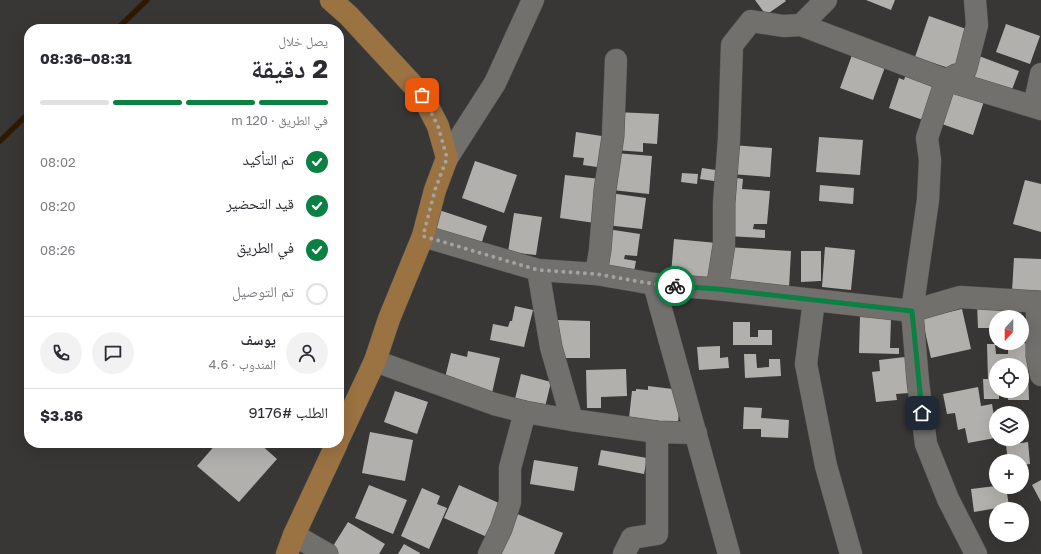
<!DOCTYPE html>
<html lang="ar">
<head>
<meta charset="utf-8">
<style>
  body { margin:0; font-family:"Golos Text","Noto Naskh Arabic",sans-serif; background:#f2f2f3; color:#2b2b33; direction:rtl; height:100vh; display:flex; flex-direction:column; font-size:15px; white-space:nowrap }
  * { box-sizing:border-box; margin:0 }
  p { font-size:13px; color:#7c7c81 }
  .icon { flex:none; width:22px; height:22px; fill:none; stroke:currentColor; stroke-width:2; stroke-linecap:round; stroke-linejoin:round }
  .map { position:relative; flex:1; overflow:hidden; direction:ltr }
  .sheet { position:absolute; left:24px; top:24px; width:320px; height:424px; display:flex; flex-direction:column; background:#fff; border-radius:16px; box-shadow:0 4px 16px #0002; direction:rtl }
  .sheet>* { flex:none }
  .needle { width:26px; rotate:201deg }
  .buttons { position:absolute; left:989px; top:310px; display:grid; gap:8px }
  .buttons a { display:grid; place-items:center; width:40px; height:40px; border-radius:50%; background:#fff; box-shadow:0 4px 16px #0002; font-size:20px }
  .pin { position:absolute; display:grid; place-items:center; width:34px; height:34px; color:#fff; margin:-17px; border-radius:8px; box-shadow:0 2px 6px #0006 }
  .courier { position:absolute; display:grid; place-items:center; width:40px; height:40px; margin:-20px; border:3px solid #0b8043; border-radius:50%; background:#fff; color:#222; box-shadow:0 1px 5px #0007 }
  .summary em { font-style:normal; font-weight:700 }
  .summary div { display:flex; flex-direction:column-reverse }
  .summary { display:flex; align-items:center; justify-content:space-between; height:68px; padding:0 16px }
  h1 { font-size:26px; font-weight:700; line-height:30px }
  .bar { display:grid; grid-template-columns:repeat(4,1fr); gap:6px 4px; align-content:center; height:48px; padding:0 16px }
  .bar i { height:5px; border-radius:3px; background:#e1e1e2 }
  .bar .current { background:#0b8043 }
  .bar p { grid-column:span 4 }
  .line { display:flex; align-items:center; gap:10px; padding:0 16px; border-top:1px solid #e1e1e2 }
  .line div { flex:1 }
  .round { display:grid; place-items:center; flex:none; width:42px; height:42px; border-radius:21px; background:#f2f2f3 }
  ol { padding:0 16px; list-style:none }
  li { display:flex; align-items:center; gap:12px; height:44px }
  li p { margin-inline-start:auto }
  li .icon { padding:4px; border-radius:50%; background:#0b8043; color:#fff; stroke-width:4 }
  li:last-child { color:#7c7c81 }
  li i { width:22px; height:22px; border:2px solid #e1e1e2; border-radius:50% }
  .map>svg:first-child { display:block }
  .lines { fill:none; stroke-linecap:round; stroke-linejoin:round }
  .stream { stroke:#2e1903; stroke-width:5.5 }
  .building { fill:#b2b0ad }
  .minor-casing { stroke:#565452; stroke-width:23 }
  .major-casing { stroke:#565452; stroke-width:23 }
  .minor { stroke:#72706d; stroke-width:22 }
  .major { stroke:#9b7242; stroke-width:22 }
  .done { stroke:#a4a3a1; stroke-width:4; stroke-dasharray:0 7.2 }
  .route { stroke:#0b8043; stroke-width:5 }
</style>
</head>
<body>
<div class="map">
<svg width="1041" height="554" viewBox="0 0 1041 554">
  <rect width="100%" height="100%" fill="#393735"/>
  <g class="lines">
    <g class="stream">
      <polyline points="117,29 147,0"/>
      <polyline points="0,141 29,113"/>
    </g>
  </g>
  <g class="building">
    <polygon points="755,0 785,0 786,1 766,15"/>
    <polygon points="866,0 895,0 891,10"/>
    <polygon points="929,16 972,31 958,71 915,57"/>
    <polygon points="1006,24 1040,36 1030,64 996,52"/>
    <polygon points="852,55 885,67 873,100 840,88"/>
    <polygon points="979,56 1019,71 1011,92 971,77"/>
    <polygon points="907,71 937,81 923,120 889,108 899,78 904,80"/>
    <polygon points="955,88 985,98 973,135 942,124"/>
    <polygon points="616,112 659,114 657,144 643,143 643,152 614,150"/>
    <polygon points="576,132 608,137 604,168 583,165 584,158 573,157"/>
    <polygon points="819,137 863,140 860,175 816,172"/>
    <polygon points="733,145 772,148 770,177 731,174"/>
    <polygon points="615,153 652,156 649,194 612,190"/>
    <polygon points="475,161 517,175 504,213 462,198"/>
    <polygon points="702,168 723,171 721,182 700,179"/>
    <polygon points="682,173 698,174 697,184 681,182"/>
    <polygon points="565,175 600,179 595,223 560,218"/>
    <polygon points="731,177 743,179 742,189 770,191 767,224 754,224 753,229 765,230 765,238 727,236"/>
    <polygon points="1025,180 1041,184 1041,232 1013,224"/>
    <polygon points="820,185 854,188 853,204 819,201"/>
    <polygon points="610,193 646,198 642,229 606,225"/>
    <polygon points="439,210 487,226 480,248 431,231"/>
    <polygon points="514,213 542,217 536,255 508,252"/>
    <polygon points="607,229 640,234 637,256 625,255 624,259 636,261 634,272 601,266"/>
    <polygon points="674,239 717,243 713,278 671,274"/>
    <polygon points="727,247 791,251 789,288 725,283"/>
    <polygon points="825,247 855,250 851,290 822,287"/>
    <polygon points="801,251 821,251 821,281 801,282"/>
    <polygon points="1014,258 1041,259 1041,292 1012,291"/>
    <polygon points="1019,302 1019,317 996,317 996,328 978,328 977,303"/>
    <polygon points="515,306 533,310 524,347 490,340 493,324 508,327 510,321 512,321"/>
    <polygon points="962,309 971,349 931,358 922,318"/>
    <polygon points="860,317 891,318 890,348 899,348 899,354 859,353"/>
    <polygon points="558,320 590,321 590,358 557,358"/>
    <polygon points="733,322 750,322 750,337 758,337 758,330 772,330 772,345 733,345"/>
    <polygon points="1027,343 1029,400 1008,400 1007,391 1022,391 1022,365 996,365 996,391 999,391 999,399 984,399 983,379 988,379 987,344 995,344 996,354 1008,354 1008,344"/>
    <polygon points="720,346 720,358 728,357 729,368 699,370 697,347"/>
    <polygon points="468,351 500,358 492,393 444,382 451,353 467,357"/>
    <polygon points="744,354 756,354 757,368 769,367 769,359 780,359 781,376 745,378"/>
    <polygon points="905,357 909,393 896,394 897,400 876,402 872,372 880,371 879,360"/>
    <polygon points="626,369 627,396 601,397 601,408 587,408 586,370"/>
    <polygon points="521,374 551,382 545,407 515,399"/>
    <polygon points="648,386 681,390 678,423 629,418 632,391 636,391 636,389 648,390"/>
    <polygon points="978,387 981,406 992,404 995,422 991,423 995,438 968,443 965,428 958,430 955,413 947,414 943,394"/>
    <polygon points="395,391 428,402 417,434 384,422"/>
    <polygon points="744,407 762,408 761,418 789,420 788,438 761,437 761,429 743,429"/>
    <polygon points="370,432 413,440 405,481 362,473"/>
    <polygon points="1028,442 1030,464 1022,465 1022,461 1008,461 1006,445"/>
    <polygon points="217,443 259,443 277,459 239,502 197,466"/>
    <polygon points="601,450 647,458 644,474 598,465"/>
    <polygon points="534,460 578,467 574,491 530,484"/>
    <polygon points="1041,480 1041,502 1032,485"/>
    <polygon points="369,485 407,500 393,534 355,518"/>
    <polygon points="459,485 501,504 487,537 444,518"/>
    <polygon points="996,486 996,487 1006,487 1009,506 974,512 971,489"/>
    <polygon points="422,488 440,496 437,504 447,508 429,549 401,536"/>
    <polygon points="515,513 563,533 554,554 499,554"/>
    <polygon points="348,522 385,544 379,554 336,554 330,551"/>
    <polygon points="404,544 420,553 420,554 398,554"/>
  </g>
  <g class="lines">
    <defs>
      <g id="minor">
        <polyline points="975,0 977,25 966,68 964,73 956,75 946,80 927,138 930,160 928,200 912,311 918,382 926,444 948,499 976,554"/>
        <polyline points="801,25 946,80 1041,109"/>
        <polyline points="1034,106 1041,74"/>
        <polyline points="447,158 495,83 533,0"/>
        <polyline points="423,236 538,270 596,274 654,284 717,289 912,311 960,297 1041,302"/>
        <polyline points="538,270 551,347 572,420"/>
        <polyline points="596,274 600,250 605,190 613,136 616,60"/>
        <polyline points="654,284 729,554"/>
        <polyline points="717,289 724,245 724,203 729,139 732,45 751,21 783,26 801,25 826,0"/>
        <polyline points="814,300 806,364 826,466 851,554"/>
        <polyline points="1037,302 1037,356 1041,375"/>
        <polyline points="375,361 494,404 525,412 572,420 657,432 696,433"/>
        <polyline points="294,535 327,554"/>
        <polyline points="489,554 501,529 510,502 510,468 525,412"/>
        <polyline points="624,554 632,538 657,534 657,432"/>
      </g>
      <g id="major">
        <polyline points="331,0 349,16 422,95 438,126 447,158 435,190 423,236 389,319 375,361 339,438"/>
        <polyline points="287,554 294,535 337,443"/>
      </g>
    </defs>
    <use href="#minor" class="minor-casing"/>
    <use href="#major" class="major-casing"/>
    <use href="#minor" class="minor"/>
    <use href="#major" class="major"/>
  </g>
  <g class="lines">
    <polyline class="done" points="422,95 438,126 447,158 435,190 423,236 538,270 596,274 654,284 675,286"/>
    <polyline class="route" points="675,286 718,289 912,311 922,413"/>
  </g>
</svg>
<div class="buttons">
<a><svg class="needle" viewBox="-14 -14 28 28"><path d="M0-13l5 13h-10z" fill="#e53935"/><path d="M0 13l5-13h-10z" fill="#7c7c81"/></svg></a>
<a><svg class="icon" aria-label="locate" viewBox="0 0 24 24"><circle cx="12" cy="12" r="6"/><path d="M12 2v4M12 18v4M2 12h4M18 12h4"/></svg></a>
<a><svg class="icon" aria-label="layers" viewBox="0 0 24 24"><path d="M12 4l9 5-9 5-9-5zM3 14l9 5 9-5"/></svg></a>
<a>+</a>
<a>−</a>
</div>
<div class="pin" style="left:422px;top:95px;background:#ea580c"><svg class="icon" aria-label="bag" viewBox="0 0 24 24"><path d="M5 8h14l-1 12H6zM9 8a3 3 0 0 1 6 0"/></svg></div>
<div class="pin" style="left:922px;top:413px;background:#1f2937"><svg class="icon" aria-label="home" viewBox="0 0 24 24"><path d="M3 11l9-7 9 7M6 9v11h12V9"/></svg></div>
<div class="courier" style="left:675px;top:286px"><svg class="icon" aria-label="bike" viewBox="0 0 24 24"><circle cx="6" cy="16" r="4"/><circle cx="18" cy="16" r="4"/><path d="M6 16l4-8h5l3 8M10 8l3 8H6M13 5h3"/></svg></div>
<section class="sheet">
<div class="summary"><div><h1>2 دقيقة</h1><p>يصل خلال</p></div><em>08:31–08:36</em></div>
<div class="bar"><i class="current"></i><i class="current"></i><i class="current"></i><i></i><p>في الطريق · 120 m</p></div>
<ol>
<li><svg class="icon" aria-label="check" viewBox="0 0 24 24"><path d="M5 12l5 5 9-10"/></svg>تم التأكيد<p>08:02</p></li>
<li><svg class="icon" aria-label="check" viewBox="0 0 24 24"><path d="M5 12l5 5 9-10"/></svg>قيد التحضير<p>08:20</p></li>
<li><svg class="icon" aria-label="check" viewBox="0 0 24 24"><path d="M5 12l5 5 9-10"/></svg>في الطريق<p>08:26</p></li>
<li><i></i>تم التوصيل</li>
</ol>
<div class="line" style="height:72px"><a class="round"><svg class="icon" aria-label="person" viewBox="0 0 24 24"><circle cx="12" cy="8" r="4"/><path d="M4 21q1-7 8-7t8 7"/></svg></a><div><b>يوسف</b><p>المندوب · 4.6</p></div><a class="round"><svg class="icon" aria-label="chat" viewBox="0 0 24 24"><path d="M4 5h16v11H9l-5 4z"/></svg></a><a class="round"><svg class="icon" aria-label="phone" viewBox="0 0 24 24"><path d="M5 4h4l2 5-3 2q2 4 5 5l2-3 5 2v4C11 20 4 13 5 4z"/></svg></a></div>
<div class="line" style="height:52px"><div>الطلب #9176</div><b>$3.86</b></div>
</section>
</div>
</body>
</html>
